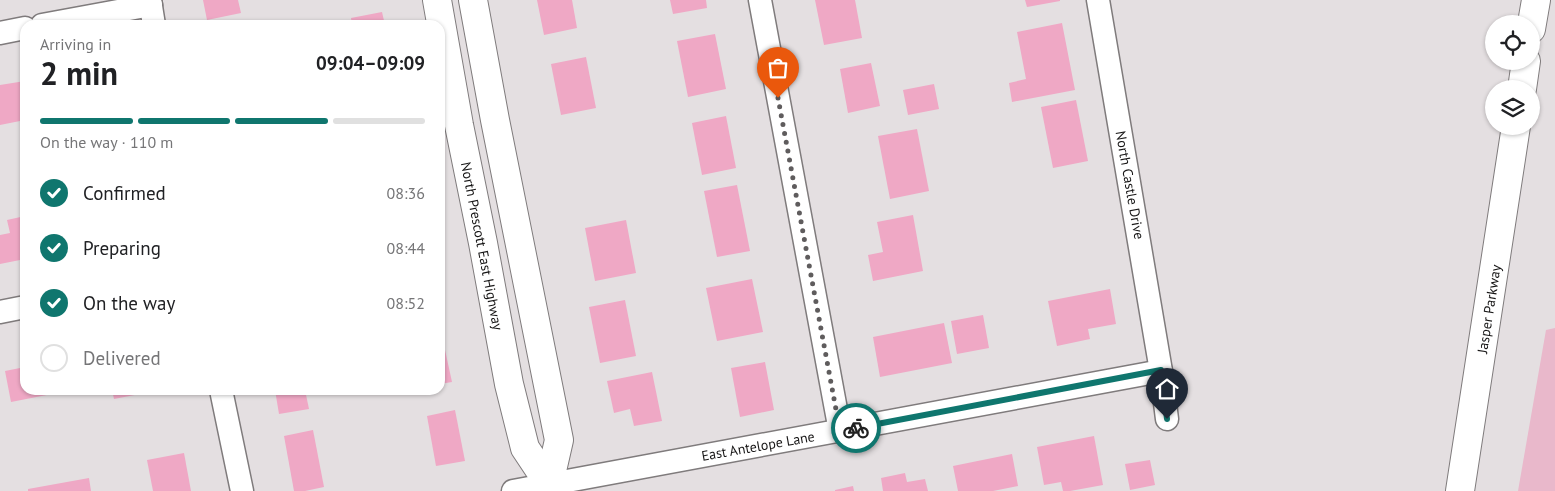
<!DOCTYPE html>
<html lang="en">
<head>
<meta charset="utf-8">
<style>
  body { margin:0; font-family:"PT Sans",sans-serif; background:#f6f6f6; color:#202124; height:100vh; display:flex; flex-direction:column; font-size:19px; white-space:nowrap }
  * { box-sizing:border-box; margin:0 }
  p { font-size:16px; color:#757577 }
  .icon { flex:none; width:28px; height:28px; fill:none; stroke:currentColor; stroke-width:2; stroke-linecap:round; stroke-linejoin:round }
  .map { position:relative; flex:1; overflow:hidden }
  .side { position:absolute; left:20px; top:20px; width:425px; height:375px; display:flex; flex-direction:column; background:#fff; border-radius:15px; box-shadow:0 1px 4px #0004 }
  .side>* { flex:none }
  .controls { position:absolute; left:1485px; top:15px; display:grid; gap:10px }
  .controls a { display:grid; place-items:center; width:55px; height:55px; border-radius:50%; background:#fff; box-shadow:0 1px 4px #0004; font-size:25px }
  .pin { position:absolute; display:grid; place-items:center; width:42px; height:42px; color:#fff; margin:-51px -21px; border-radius:50% 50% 50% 0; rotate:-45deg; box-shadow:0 0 5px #0007 }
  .pin .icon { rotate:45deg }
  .courier { position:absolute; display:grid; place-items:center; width:50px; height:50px; margin:-25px; border:4px solid #0f766e; border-radius:50%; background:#fff; color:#222; box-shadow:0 1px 6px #0007 }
  .head em { font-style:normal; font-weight:700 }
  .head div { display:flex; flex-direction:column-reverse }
  .head { display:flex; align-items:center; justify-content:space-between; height:85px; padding:0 20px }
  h1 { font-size:32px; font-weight:700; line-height:38px }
  .bar { display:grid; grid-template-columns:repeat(4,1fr); gap:8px 5px; align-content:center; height:60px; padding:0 20px }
  .bar i { height:6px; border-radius:4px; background:#e0e0e0 }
  .bar .current { background:#0f766e }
  .bar p { grid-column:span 4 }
  ol { padding:0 20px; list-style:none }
  li { display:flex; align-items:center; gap:15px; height:55px }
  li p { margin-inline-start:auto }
  li .icon { padding:5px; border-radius:50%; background:#0f766e; color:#fff; stroke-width:4 }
  li:last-child { color:#757577 }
  li i { width:28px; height:28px; border:2px solid #e0e0e0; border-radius:50% }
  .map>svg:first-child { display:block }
  .green { fill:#e9b8cb }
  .building { fill:#efa8c5 }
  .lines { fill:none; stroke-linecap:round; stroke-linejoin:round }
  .street-casing { stroke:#7f7b7c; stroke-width:25 }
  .secondary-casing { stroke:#7f7b7c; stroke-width:30 }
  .street { stroke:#fff; stroke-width:22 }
  .secondary { stroke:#fff; stroke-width:28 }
  .done { stroke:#5f5c5d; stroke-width:5; stroke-dasharray:0 9 }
  .route { stroke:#0f766e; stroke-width:6 }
  .labels { text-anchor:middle; stroke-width:4; stroke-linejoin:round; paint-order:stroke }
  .street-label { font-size:14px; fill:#171616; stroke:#fff }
</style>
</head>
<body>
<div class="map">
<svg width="1555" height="491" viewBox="0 0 1555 491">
  <rect width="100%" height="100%" fill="#e4dfe1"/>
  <polygon class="green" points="1555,328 1555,491 1518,491 1546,330"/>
  <g class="building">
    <polygon points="203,0 238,0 241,13 207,20"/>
    <polygon points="537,0 572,0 577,28 544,35"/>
    <polygon points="670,0 706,0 707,8 673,14"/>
    <polygon points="815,0 855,0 862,38 824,45"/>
    <polygon points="1025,0 1060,0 1060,1 1027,7"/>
    <polygon points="382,12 385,25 352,25 351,18"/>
    <polygon points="1062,23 1075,90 1012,102 1009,83 1026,79 1017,32"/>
    <polygon points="715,34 726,89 688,97 677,41"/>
    <polygon points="586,57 596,108 561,115 551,64"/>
    <polygon points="871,63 880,106 848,113 840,69"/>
    <polygon points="25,81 25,120 0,125 0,85"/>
    <polygon points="934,84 939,109 908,115 903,90"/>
    <polygon points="1076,100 1088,161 1053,168 1041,107"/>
    <polygon points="726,116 736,168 702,175 692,123"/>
    <polygon points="917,129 929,191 890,199 878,136"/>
    <polygon points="737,185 750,251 717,257 704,191"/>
    <polygon points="913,215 923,271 873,281 868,255 883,252 877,222"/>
    <polygon points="25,216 25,259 0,264 0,235 10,233 7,220"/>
    <polygon points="626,220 636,273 595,281 585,228"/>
    <polygon points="752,279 763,332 717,341 706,288"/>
    <polygon points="1110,289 1116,324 1088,329 1090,339 1057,346 1048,301"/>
    <polygon points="625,300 636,356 600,363 589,307"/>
    <polygon points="983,315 989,348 957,354 951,321"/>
    <polygon points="944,323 952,363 880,377 873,337"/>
    <polygon points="440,327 452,382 440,384"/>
    <polygon points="765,362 774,410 740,417 731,368"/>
    <polygon points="25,367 25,390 67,391 11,402 5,371"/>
    <polygon points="652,372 662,421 634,426 630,409 614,413 607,381"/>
    <polygon points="112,390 150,390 150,392 114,399"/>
    <polygon points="275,390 305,390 309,409 279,414"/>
    <polygon points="455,410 465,461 436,466 427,416"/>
    <polygon points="313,430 324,487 305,491 294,491 284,436"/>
    <polygon points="1094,436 1103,485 1070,491 1063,491 1061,482 1044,485 1037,447"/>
    <polygon points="184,453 191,491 153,491 147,460"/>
    <polygon points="1012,454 1018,486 993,491 958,491 953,466"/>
    <polygon points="1150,460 1155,485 1130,490 1125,464"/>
    <polygon points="905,473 907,482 925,479 928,491 883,491 881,478"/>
    <polygon points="89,478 91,491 28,491 28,489"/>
    <polygon points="853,486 854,491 835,491 835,490"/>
  </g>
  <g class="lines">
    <defs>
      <g id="street">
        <polyline points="150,0 154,25"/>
        <polyline points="760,0 840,431"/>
        <polyline points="1098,0 1161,371"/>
        <polyline points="42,25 151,5"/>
        <polyline points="0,33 25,28"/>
        <polyline points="0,312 25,307"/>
        <polyline points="221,390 242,491"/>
        <polyline points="513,491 1161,371 1167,419"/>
      </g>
      <g id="secondary">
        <polyline points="437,0 459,125 483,243 509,384 525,448 549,484"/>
        <polyline points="473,0 495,120 559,440 549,484 551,491"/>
        <polyline points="1531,29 1536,0"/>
        <polyline points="1522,89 1526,61"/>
        <polyline points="1460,491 1516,126"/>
      </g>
    </defs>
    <use href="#street" class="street-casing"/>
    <use href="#secondary" class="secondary-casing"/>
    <use href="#street" class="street"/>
    <use href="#secondary" class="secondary"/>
  </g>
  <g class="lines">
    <polyline class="done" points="778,98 840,431 856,428"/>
    <polyline class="route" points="856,428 1161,370 1167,419"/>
  </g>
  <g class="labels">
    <g class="street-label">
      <text transform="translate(1130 185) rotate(80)" y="5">North Castle Drive</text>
      <text transform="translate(482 246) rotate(79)" y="5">North Prescott East Highway</text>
      <text transform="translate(1489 309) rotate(-81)" y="5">Jasper Parkway</text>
      <text transform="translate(758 446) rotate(-10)" y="5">East Antelope Lane</text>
    </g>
  </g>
</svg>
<div class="controls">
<a><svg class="icon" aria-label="locate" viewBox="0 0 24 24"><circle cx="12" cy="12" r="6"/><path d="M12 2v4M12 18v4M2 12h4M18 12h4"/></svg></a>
<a><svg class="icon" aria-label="layers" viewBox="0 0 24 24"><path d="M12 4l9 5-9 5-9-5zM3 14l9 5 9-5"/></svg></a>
</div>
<div class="pin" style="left:778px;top:98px;background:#ea580c"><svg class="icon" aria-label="bag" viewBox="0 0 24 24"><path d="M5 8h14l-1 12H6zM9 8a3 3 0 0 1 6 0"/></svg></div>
<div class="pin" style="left:1167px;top:419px;background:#1f2937"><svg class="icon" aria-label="home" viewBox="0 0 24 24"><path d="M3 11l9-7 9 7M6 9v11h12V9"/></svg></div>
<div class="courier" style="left:856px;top:428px"><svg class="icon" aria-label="bike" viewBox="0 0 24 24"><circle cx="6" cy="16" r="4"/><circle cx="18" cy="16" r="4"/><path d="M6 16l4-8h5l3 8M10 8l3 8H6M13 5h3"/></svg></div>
<section class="side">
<div class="head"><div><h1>2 min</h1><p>Arriving in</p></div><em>09:04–09:09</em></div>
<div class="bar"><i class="current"></i><i class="current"></i><i class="current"></i><i></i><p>On the way · 110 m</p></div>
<ol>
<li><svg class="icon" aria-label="check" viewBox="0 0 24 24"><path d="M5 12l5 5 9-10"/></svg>Confirmed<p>08:36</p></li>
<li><svg class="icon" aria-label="check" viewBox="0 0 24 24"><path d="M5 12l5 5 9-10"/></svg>Preparing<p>08:44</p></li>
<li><svg class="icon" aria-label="check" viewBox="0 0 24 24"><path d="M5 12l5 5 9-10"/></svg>On the way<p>08:52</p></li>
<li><i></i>Delivered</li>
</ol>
</section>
</div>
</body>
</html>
